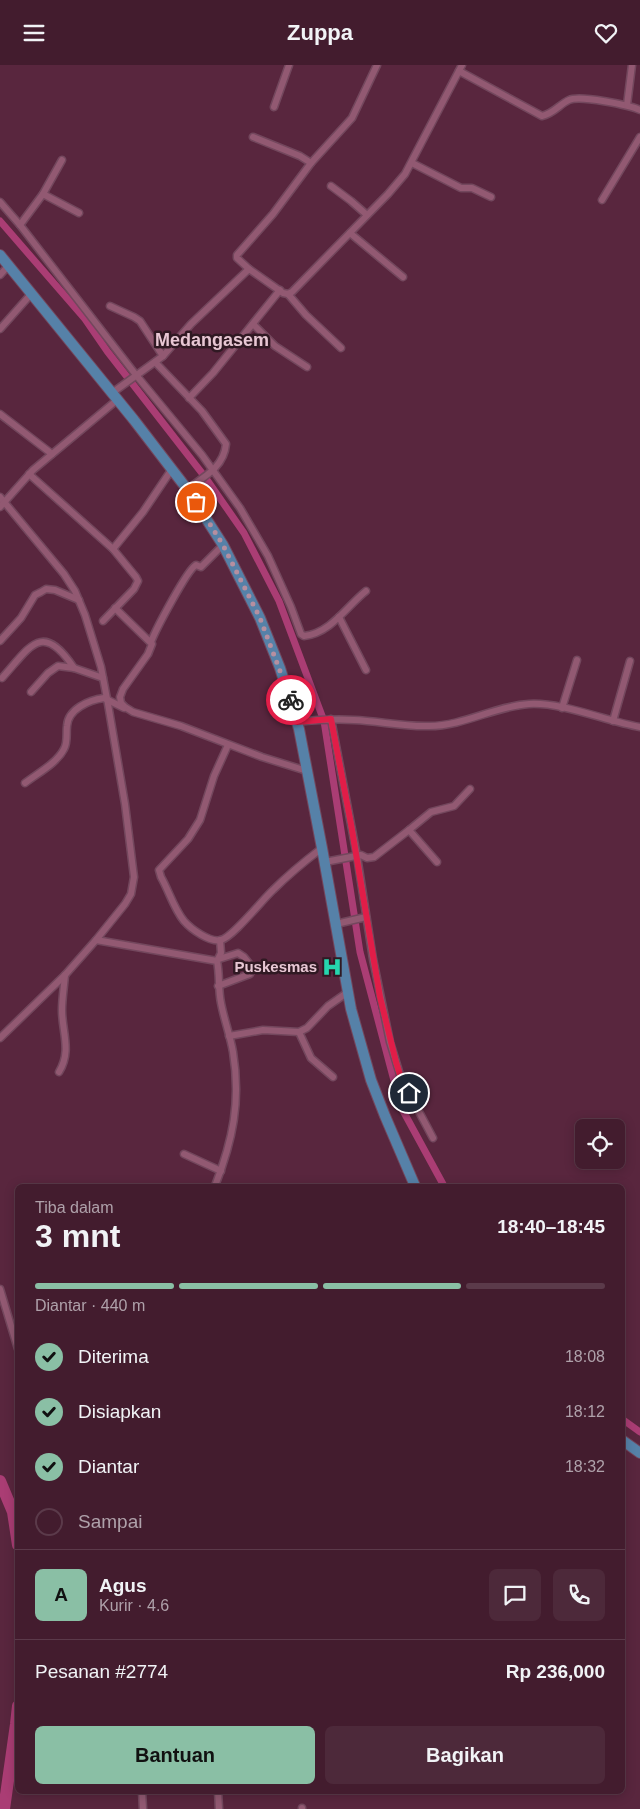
<!DOCTYPE html>
<html lang="id">
<head>
<meta charset="utf-8">
<style>
  body { margin:0; font-family:Helvetica,sans-serif; background:#4d293a; color:#f1f3f6; height:100vh; display:flex; flex-direction:column; font-size:19px; white-space:nowrap }
  * { box-sizing:border-box; margin:0 }
  p { font-size:16px; color:#afa1aa }
  .icon { flex:none; width:28px; height:28px; fill:none; stroke:currentColor; stroke-width:2; stroke-linecap:round; stroke-linejoin:round }
  .map { position:relative; flex:1; overflow:hidden }
  .details { position:absolute; left:15px; top:1119px; width:610px; height:610px; display:flex; flex-direction:column; background:#431c2e; border-radius:8px; box-shadow:0 2px 12px #0003,0 0 0 1px #5b3a4a }
  .details>* { flex:none }
  .tools { position:absolute; left:575px; top:1054px; display:grid; gap:10px }
  .tools a { display:grid; place-items:center; width:50px; height:50px; border-radius:8px; background:#431c2e; box-shadow:0 2px 12px #0003,0 0 0 1px #5b3a4a; font-size:25px }
  .pin { position:absolute; display:grid; place-items:center; width:42px; height:42px; color:#fff; margin:-21px; border:2px solid #fff; border-radius:50%; box-shadow:0 1px 5px #0007 }
  .courier { position:absolute; display:grid; place-items:center; width:50px; height:50px; margin:-25px; border:4px solid #e11d48; border-radius:50%; background:#fff; color:#222; box-shadow:0 1px 6px #0007 }
  .overview em { font-style:normal; font-weight:700 }
  .overview div { display:flex; flex-direction:column-reverse }
  .overview { display:flex; align-items:center; justify-content:space-between; height:85px; padding:0 20px }
  h1 { font-size:32px; font-weight:700; line-height:38px }
  .bar { display:grid; grid-template-columns:repeat(4,1fr); gap:8px 5px; align-content:center; height:60px; padding:0 20px }
  .bar i { height:6px; border-radius:4px; background:#5b3a4a }
  .bar .active { background:#8abfa5 }
  .bar p { grid-column:span 4 }
  .line { display:flex; align-items:center; gap:12px; padding:0 20px; border-top:1px solid #5b3a4a }
  .line div { flex:1 }
  .round { display:grid; place-items:center; flex:none; width:52px; height:52px; border-radius:8px; background:#4d293a }
  ol { padding:0 20px; list-style:none }
  li { display:flex; align-items:center; gap:15px; height:55px }
  li p { margin-inline-start:auto }
  li .icon { padding:5px; border-radius:50%; background:#8abfa5; color:#111; stroke-width:4 }
  li:last-child { color:#afa1aa }
  li i { width:28px; height:28px; border:2px solid #5b3a4a; border-radius:50% }
  .action { display:flex; gap:10px; margin-top:auto; padding:10px 20px }
  .action a { flex:1; height:58px; border-radius:8px; background:#8abfa5; color:#111; font-size:20px; font-weight:700; line-height:58px; text-align:center }
  .action a+a { background:#4d293a; color:#f1f3f6 }
  header { display:flex; justify-content:space-between; align-items:center; height:65px; padding:0 20px; background:#431c2e; font-size:22px; font-weight:700 }
  .map>svg:first-child { display:block }
  .lines { fill:none; stroke-linecap:round; stroke-linejoin:round }
  .canal { stroke:#aa3d74; stroke-width:7 }
  .river { stroke:#aa3d74; stroke-width:12 }
  .street-casing { stroke:#73475d; stroke-width:9 }
  .primary-casing { stroke:#73475d; stroke-width:12 }
  .street { stroke:#925972; stroke-width:6 }
  .primary { stroke:#5681a8; stroke-width:10 }
  .done { stroke:#b68fa0; stroke-width:5; stroke-dasharray:0 9 }
  .route { stroke:#e11d48; stroke-width:6 }
  .labels { text-anchor:middle; stroke-width:5; stroke-linejoin:round; paint-order:stroke }
  .poi-label { font-size:15px; font-weight:bold; fill:#e8c7d4; stroke:#301923; text-anchor:end }
  .quarter-label { font-size:18px; font-weight:bold; fill:#e8c7d4; stroke:#301923 }
</style>
</head>
<body>
<header><svg class="icon" aria-label="menu" viewBox="0 0 24 24"><path d="M4 6h16M4 12h16M4 18h16"/></svg>Zuppa<svg class="icon" aria-label="heart" viewBox="0 0 24 24"><path d="M12 20l-8-8c-3-5 5-10 8-4 3-6 11-1 8 4z"/></svg></header>
<div class="map">
<svg width="640" height="1744" viewBox="0 0 640 1744">
  <rect width="100%" height="100%" fill="#59263e"/>
  <g class="lines">
    <g class="canal">
      <polyline points="0,156 85,254 107,286 205,412 244,468 279,536 324,656 360,887 401,1042 444,1121"/>
      <polyline points="622,1354 640,1367"/>
    </g>
    <g class="river">
      <polyline points="0,1416 13,1447 18,1480"/>
      <polyline points="4,1744 16,1659 18,1641"/>
    </g>
    <defs>
      <g id="street">
        <path d="M 459,6 L 542,51 C 553,49 560,39 569,35 C 580,30 629,40 640,45"/>
        <polyline points="627,40 632,0"/>
        <polyline points="274,42 289,0"/>
        <polyline points="311,98 352,53 377,0"/>
        <polyline points="412,98 461,123 472,123 491,132"/>
        <polyline points="331,121 351,136 367,150"/>
        <polyline points="43,129 62,95"/>
        <polyline points="602,135 640,72"/>
        <polyline points="0,137 20,160"/>
        <path d="M 79,148 L 43,129 L 20,160 L 136,310 L 202,390 L 240,443 L 268,491 L 291,542 L 301,569 L 304,571 C 331,568 347,541 366,526"/>
        <polyline points="350,168 403,212"/>
        <polyline points="249,204 237,193 237,190 273,149 311,98 300,91 253,72"/>
        <polyline points="0,210 9,200"/>
        <polyline points="288,229 306,250 341,283"/>
        <polyline points="110,241 134,252 140,256 163,291"/>
        <polyline points="253,259 275,281 307,302"/>
        <polyline points="0,264 32,228"/>
        <path d="M 155,297 L 202,346 L 226,379 C 224,402 204,412 187,424"/>
        <polyline points="112,328 163,291 191,259 249,204 283,228 288,229 292,227 388,129 405,109 462,0"/>
        <polyline points="189,333 213,308 280,225"/>
        <polyline points="0,349 52,389"/>
        <polyline points="29,409 113,484 136,512 138,516 134,524 103,556"/>
        <polyline points="0,432 64,509 75,526 85,550 101,602 108,639 125,739 134,812 131,829 125,839 96,875 65,910 0,973"/>
        <polyline points="0,442 33,405 117,335"/>
        <polyline points="113,484 143,447 172,404"/>
        <polyline points="115,543 152,579 148,589 123,624 120,632 121,638 125,642 133,647 181,661 262,692 307,706"/>
        <polyline points="339,552 366,605"/>
        <polyline points="0,576 21,553 35,530 41,527 46,524 55,525 79,535"/>
        <path d="M 151,577 C 156,564 187,505 196,500 L 201,502 L 223,480"/>
        <path d="M 2,613 C 30,582 42,555 74,603"/>
        <polyline points="31,627 48,608 58,601 74,603 103,613"/>
        <polyline points="562,643 577,595"/>
        <polyline points="331,654 357,791 373,894 390,977 401,1013 433,1073"/>
        <polyline points="613,656 630,596"/>
        <path d="M 297,657 C 316,655 335,654 354,655 C 379,656 404,662 429,661 C 464,661 495,641 529,639 C 563,637 605,656 640,662"/>
        <path d="M 228,680 L 214,711 L 200,755 L 188,774 L 159,805 L 161,812 C 169,826 174,844 184,856 C 191,864 210,878 221,875 C 233,872 262,835 273,825 C 288,810 305,796 322,783"/>
        <path d="M 25,718 C 38,708 57,698 64,684 C 68,677 66,669 67,661 C 68,644 89,635 104,633 L 124,643"/>
        <polyline points="409,765 431,747 454,741 470,724"/>
        <polyline points="325,797 361,790 367,793 374,792 409,765 437,797"/>
        <polyline points="336,859 366,852"/>
        <path d="M 96,875 L 217,896 C 220,910 218,924 221,938 C 224,954 230,970 233,987 C 241,1036 233,1075 215,1121"/>
        <polyline points="217,896 221,888 220,875"/>
        <polyline points="218,921 250,909 252,902 244,892 238,888 219,894"/>
        <polyline points="299,967 311,993 333,1012"/>
        <polyline points="229,971 263,965 299,967 307,963 328,941 348,927"/>
        <path d="M 59,1007 C 72,986 62,967 62,945 C 62,934 64,922 65,910"/>
        <polyline points="184,1089 221,1106"/>
        <polyline points="0,1224 18,1284"/>
        <polyline points="142,1726 143,1744"/>
        <polyline points="218,1726 219,1744"/>
        <polyline points="302,1744 302,1743"/>
      </g>
      <g id="primary">
        <polyline points="0,190 134,355 187,424 223,480 260,553 280,603 299,664 322,783 351,944 371,1015 385,1051 415,1121"/>
        <polyline points="622,1375 640,1388"/>
      </g>
    </defs>
    <use href="#street" class="street-casing"/>
    <use href="#primary" class="primary-casing"/>
    <use href="#street" class="street"/>
    <use href="#primary" class="primary"/>
  </g>
  <g class="lines">
    <polyline class="done" points="196,437 223,480 260,553 291,635"/>
    <polyline class="route" points="291,635 297,657 331,654 351,759 380,932 396,997 401,1013 409,1028"/>
  </g>
  <defs>
    <symbol id="hospital-bare" viewBox="-9 -9 18 18"><path d="M-5-5h3v3.5h4V-5h3V5h-3V1.5h-4V5h-3Z" fill="#26d5ae" stroke="#301923" stroke-width="2.5" paint-order="stroke"/></symbol>
  </defs>
  <g fill-rule="evenodd">
    <use href="#hospital-bare" x="318" y="888" width="28" height="28"/>
  </g>
  <g class="labels">
    <g class="poi-label">
      <text x="317" y="907">Puskesmas</text>
    </g>
    <g class="quarter-label">
      <text x="212" y="281">Medangasem</text>
    </g>
  </g>
</svg>
<div class="tools">
<a><svg class="icon" aria-label="locate" viewBox="0 0 24 24"><circle cx="12" cy="12" r="6"/><path d="M12 2v4M12 18v4M2 12h4M18 12h4"/></svg></a>
</div>
<div class="pin" style="left:196px;top:437px;background:#ea580c"><svg class="icon" aria-label="bag" viewBox="0 0 24 24"><path d="M5 8h14l-1 12H6zM9 8a3 3 0 0 1 6 0"/></svg></div>
<div class="pin" style="left:409px;top:1028px;background:#1f2937"><svg class="icon" aria-label="home" viewBox="0 0 24 24"><path d="M3 11l9-7 9 7M6 9v11h12V9"/></svg></div>
<div class="courier" style="left:291px;top:635px"><svg class="icon" aria-label="bike" viewBox="0 0 24 24"><circle cx="6" cy="16" r="4"/><circle cx="18" cy="16" r="4"/><path d="M6 16l4-8h5l3 8M10 8l3 8H6M13 5h3"/></svg></div>
<section class="details">
<div class="overview"><div><h1>3 mnt</h1><p>Tiba dalam</p></div><em>18:40–18:45</em></div>
<div class="bar"><i class="active"></i><i class="active"></i><i class="active"></i><i></i><p>Diantar · 440 m</p></div>
<ol>
<li><svg class="icon" aria-label="check" viewBox="0 0 24 24"><path d="M5 12l5 5 9-10"/></svg>Diterima<p>18:08</p></li>
<li><svg class="icon" aria-label="check" viewBox="0 0 24 24"><path d="M5 12l5 5 9-10"/></svg>Disiapkan<p>18:12</p></li>
<li><svg class="icon" aria-label="check" viewBox="0 0 24 24"><path d="M5 12l5 5 9-10"/></svg>Diantar<p>18:32</p></li>
<li><i></i>Sampai</li>
</ol>
<div class="line" style="height:90px"><b class="round" style="background:#8abfa5;color:#111">A</b><div><b>Agus</b><p>Kurir · 4.6</p></div><a class="round"><svg class="icon" aria-label="chat" viewBox="0 0 24 24"><path d="M4 5h16v11H9l-5 4z"/></svg></a><a class="round"><svg class="icon" aria-label="phone" viewBox="0 0 24 24"><path d="M5 4h4l2 5-3 2q2 4 5 5l2-3 5 2v4C11 20 4 13 5 4z"/></svg></a></div>
<div class="line" style="height:65px"><div>Pesanan #2774</div><b>Rp 236,000</b></div>
<div class="action"><a>Bantuan</a><a>Bagikan</a></div>
</section>
</div>
</body>
</html>
